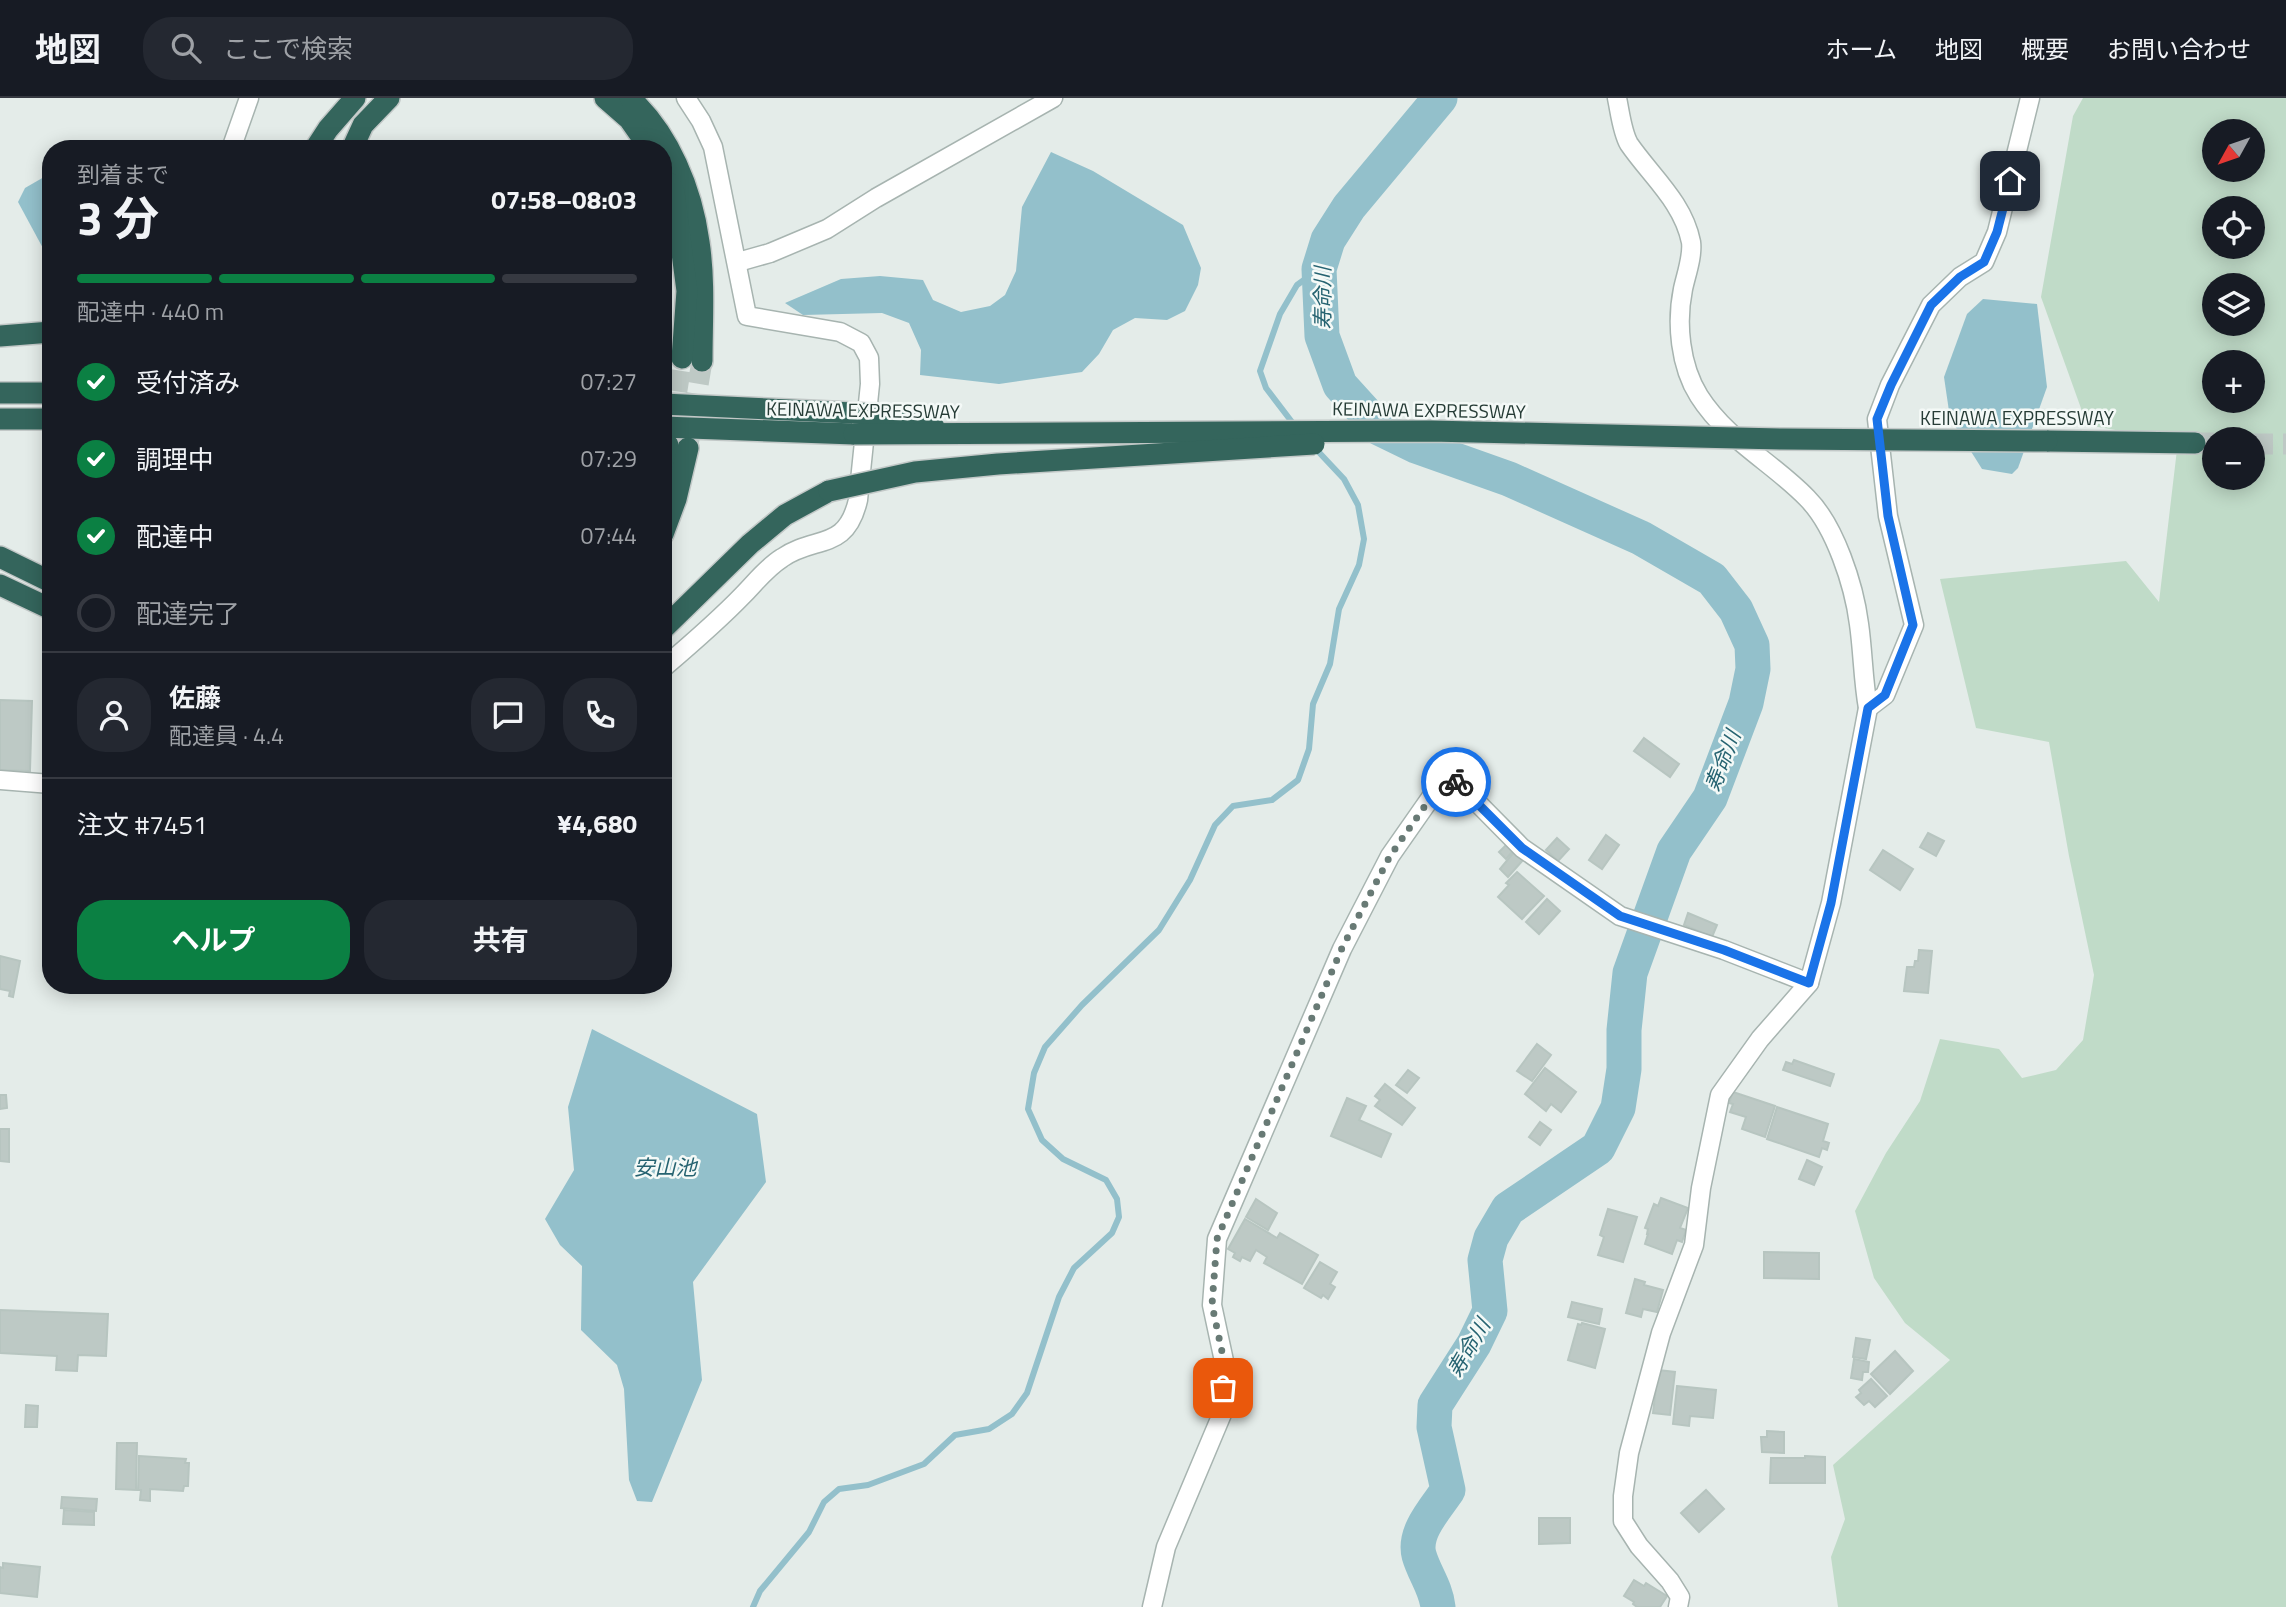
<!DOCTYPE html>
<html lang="ja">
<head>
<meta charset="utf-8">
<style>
  body { margin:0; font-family:"Titillium Web","Noto Sans JP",sans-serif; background:#242831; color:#f1f3f6; height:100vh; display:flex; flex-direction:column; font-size:26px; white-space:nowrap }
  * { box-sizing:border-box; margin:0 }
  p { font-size:23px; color:#9ea1a6 }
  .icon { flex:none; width:38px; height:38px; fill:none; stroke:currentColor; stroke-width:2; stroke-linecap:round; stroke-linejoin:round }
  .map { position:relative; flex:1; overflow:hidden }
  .drawer { position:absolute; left:42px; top:42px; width:630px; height:854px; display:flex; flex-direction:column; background:#171b24; border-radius:28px; box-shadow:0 4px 18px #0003 }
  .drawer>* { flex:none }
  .needle { width:46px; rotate:230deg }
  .controls { position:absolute; left:2202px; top:21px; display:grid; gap:14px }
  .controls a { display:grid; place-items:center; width:63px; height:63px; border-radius:50%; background:#171b24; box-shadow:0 4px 18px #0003; font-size:35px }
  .pin { position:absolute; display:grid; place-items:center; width:60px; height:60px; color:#fff; margin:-30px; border-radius:14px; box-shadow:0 4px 10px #0006 }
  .courier { position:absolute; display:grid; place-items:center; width:70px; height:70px; margin:-35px; border:5px solid #1a73e8; border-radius:50%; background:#fff; color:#222; box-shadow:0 2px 9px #0007 }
  .head em { font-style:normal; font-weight:700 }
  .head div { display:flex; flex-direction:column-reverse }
  .head { display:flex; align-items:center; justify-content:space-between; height:119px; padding:0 35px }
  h1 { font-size:46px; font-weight:700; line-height:52px }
  .bar { display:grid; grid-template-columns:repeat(4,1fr); gap:10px 7px; align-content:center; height:84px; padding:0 35px }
  .bar i { height:9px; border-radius:5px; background:#363941 }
  .bar .selected { background:#0b8043 }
  .bar p { grid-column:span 4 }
  .line { display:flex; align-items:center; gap:18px; padding:0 35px; border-top:2px solid #363941 }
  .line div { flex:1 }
  .round { display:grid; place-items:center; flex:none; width:74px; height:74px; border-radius:28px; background:#242831 }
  ol { padding:0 35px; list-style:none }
  li { display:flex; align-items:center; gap:21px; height:77px }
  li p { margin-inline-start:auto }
  li .icon { padding:7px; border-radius:50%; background:#0b8043; color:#fff; stroke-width:4 }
  li:last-child { color:#9ea1a6 }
  li i { width:38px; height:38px; border:4px solid #363941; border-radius:50% }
  .primary-button { display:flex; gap:14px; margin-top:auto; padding:14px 35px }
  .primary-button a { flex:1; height:80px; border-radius:28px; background:#0b8043; color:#fff; font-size:28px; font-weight:700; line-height:80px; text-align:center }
  .primary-button a+a { background:#242831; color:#f1f3f6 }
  header { display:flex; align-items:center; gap:42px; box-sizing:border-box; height:98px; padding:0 35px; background:#171b24; border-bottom:2px solid #363941 }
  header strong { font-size:33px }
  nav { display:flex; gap:38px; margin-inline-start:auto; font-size:24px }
  .search { width:490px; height:63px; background:#242831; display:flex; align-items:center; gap:18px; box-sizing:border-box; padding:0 24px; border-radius:28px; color:#9ea1a6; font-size:26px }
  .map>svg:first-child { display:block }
  .green { fill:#c0dbc8; fill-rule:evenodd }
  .water { fill:#93c0cb }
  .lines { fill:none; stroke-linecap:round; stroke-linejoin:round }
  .stream { stroke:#93c0cb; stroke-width:6 }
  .river { stroke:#93c0cb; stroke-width:35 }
  .building { fill:#bdc9c5; stroke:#b7c5c0; stroke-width:2 }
  .motorway-tunnel { stroke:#bec9c5; stroke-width:21; stroke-dasharray:21 10; stroke-linecap:butt }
  .minor-casing { stroke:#a7b4b0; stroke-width:21 }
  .motorway-casing { stroke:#c2c8c7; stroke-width:24 }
  .minor { stroke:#fff; stroke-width:18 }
  .motorway { stroke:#34655c; stroke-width:21 }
  .motorway-bridge-casing { stroke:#c2c8c7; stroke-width:24; stroke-linecap:butt }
  .motorway-bridge { stroke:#34655c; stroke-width:21 }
  .done { stroke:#687a75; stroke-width:7; stroke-dasharray:0 12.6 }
  .route { stroke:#1a73e8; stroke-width:9 }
  .labels { text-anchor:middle; stroke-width:5; stroke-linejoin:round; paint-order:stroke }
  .street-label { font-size:19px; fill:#263c36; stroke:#f4f9f7 }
  .water-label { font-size:21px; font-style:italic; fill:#266371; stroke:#f4f9f7 }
</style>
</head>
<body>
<header>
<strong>地図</strong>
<div class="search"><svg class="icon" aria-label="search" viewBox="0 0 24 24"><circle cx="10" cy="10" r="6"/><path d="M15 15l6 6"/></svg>ここで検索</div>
<nav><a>ホーム</a><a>地図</a><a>概要</a><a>お問い合わせ</a></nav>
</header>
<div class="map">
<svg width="2286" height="1509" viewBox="0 0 2286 1509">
  <rect width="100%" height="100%" fill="#e4ece9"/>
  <path class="green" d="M 2083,0 L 2286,0 L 2286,1509 L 1838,1509 L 1831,1459 L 1845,1421 L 1833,1367 L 1950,1262 L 1905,1225 L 1874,1180 L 1855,1113 L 1886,1055 L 1920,1003 L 1940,941 L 1999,951 L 2022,980 L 2056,972 L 2083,942 L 2094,877 L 2069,758 L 2049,644 L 1976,630 L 1940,481 L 2126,463 L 2159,504 L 2178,343 L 2087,327 L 2041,199 L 2073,18 ZM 2214,33 L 2252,33 L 2252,72 L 2214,72 ZM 2214,110 L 2252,110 L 2252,149 L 2214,149 ZM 2214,187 L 2252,187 L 2252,226 L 2214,226 ZM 2214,264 L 2252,264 L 2252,303 L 2214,303 ZM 2214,341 L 2252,341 L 2252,380 L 2214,380 Z"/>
  <g class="water">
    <polygon points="1051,54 1093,73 1183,127 1201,170 1198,187 1185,213 1167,222 1135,220 1113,232 1099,256 1082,274 999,286 920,277 921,252 909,225 882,215 803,217 785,205 841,181 880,178 923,182 933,202 961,214 990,208 1005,197 1016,173 1022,109"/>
    <polygon points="51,75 51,165 18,104 25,90"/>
    <polygon points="1983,201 2037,206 2047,289 2018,370 2012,376 1982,371 1950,320 1944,279 1967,216"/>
    <polygon points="592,931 757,1016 766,1084 693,1184 702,1282 652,1404 637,1403 629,1382 624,1291 617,1267 581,1232 582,1168 560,1147 545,1121 574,1072 568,1009"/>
  </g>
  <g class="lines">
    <g class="stream">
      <polyline points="1295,328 1266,290 1260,273 1280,216 1297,187 1319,171"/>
      <polyline points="753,1509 760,1493 809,1434 824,1404 839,1391 868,1387 924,1366 955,1337 989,1331 1012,1316 1027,1295 1059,1199 1074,1170 1112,1135 1119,1119 1117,1101 1106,1082 1063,1061 1042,1042 1028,1011 1034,975 1045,949 1082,907 1159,832 1190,782 1215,727 1233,708 1272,702 1298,682 1309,651 1313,606 1330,566 1339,511 1359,467 1364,441 1358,407 1344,381 1314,349"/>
    </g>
    <path class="river" d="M 1438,1509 C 1436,1490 1424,1475 1419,1457 C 1413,1434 1436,1410 1448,1392 L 1434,1329 L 1435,1307 L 1474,1246 L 1490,1213 L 1485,1162 L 1491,1140 L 1508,1111 L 1598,1050 L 1618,1010 L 1624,971 L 1624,932 L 1630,875 L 1674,753 L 1710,700 L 1746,605 L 1753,571 L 1752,547 L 1736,512 L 1712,481 L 1641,440 L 1509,381 L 1416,348 L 1379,330 L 1340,287 L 1322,238 L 1319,171 L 1328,142 L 1349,109 L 1440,0"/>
  </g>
  <g class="building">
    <polygon points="0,602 32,603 30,673 0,672"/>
    <polygon points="1644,640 1679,666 1670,679 1634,653"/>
    <polygon points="1928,735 1944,743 1936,758 1920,749"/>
    <polygon points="1606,737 1619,747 1602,771 1589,762"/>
    <polygon points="1557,740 1569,751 1558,763 1546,752"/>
    <polygon points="1506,747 1513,753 1506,761 1499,754"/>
    <polygon points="1883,752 1913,771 1900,792 1870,772"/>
    <polygon points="1514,754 1523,762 1508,779 1500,771"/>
    <polygon points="1517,774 1544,798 1522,821 1498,799 1509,787 1506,785"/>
    <polygon points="1547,801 1560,813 1539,836 1526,824"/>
    <polygon points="1688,815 1717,827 1712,839 1684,827"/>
    <polygon points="1919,852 1932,853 1928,895 1904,893 1907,869 1914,869 1915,863 1918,863"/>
    <polygon points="0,858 20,863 13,899 9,898 10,893 0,891"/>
    <polygon points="1537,946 1551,957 1532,983 1517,973"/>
    <polygon points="1794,962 1834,976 1830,988 1783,972 1786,964 1792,966"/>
    <polygon points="1545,970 1576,994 1561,1014 1551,1006 1546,1013 1525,996"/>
    <polygon points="1408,972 1419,980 1407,995 1396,987"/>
    <polygon points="1385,986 1415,1010 1402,1027 1375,1008 1380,1002 1375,998"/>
    <polygon points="1733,994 1775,1008 1765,1039 1742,1031 1746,1019 1730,1014 1733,1006 1729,1005"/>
    <polygon points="0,997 6,997 7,1010 0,1011"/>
    <polygon points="1347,1000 1366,1008 1359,1022 1391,1036 1381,1059 1331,1038"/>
    <polygon points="1777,1009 1828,1026 1823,1043 1829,1045 1827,1052 1822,1050 1819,1059 1767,1041"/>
    <polygon points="1540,1024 1551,1032 1540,1047 1529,1039"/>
    <polygon points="0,1031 9,1031 9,1064 0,1063"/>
    <polygon points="1807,1062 1822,1069 1814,1087 1799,1081"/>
    <polygon points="1661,1100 1688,1110 1680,1130 1686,1132 1682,1144 1677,1142 1672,1156 1645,1146 1648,1136 1647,1136 1648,1131 1645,1130 1654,1106 1658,1108"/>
    <polygon points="1256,1101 1277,1115 1268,1132 1246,1119"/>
    <polygon points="1608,1111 1637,1119 1623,1164 1598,1157 1604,1139 1600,1137"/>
    <polygon points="1245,1121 1277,1140 1280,1135 1318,1157 1302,1186 1264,1165 1267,1159 1256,1152 1250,1163 1242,1159 1240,1163 1233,1159 1235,1155 1228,1151"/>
    <polygon points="1764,1154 1819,1155 1819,1181 1764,1180"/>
    <polygon points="1320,1164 1337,1174 1330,1186 1335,1189 1328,1201 1323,1197 1321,1200 1304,1190"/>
    <polygon points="1635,1181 1645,1184 1644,1187 1663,1192 1657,1214 1643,1211 1641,1219 1626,1215"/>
    <polygon points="1572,1204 1602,1211 1599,1226 1568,1219"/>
    <polygon points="0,1212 108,1216 106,1258 78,1257 77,1273 56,1272 57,1258 0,1255"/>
    <polygon points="1582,1225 1605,1231 1595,1270 1568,1262 1578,1226 1581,1227"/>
    <polygon points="1856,1240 1870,1242 1866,1261 1853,1259"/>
    <polygon points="1895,1253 1913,1273 1890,1296 1871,1276"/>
    <polygon points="1854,1261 1869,1264 1868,1274 1863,1274 1862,1282 1851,1280"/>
    <polygon points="1658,1272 1675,1274 1670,1317 1653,1315"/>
    <polygon points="1871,1281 1887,1298 1875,1309 1869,1303 1864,1307 1856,1299 1861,1295 1859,1292"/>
    <polygon points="1677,1288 1716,1292 1713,1320 1690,1318 1689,1328 1673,1326"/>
    <polygon points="26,1307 38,1308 37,1329 25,1329"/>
    <polygon points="1767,1333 1784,1334 1784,1355 1762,1354 1761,1339 1767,1339"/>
    <polygon points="117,1345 137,1345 136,1392 116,1391"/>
    <polygon points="139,1358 186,1361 185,1365 189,1365 188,1388 184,1388 183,1393 150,1391 150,1403 140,1402 141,1392 138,1392"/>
    <polygon points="1805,1358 1825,1359 1825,1385 1770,1385 1771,1360 1805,1360"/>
    <polygon points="1706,1392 1724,1411 1699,1434 1681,1415"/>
    <polygon points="62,1399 97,1401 96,1413 61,1410"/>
    <polygon points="64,1412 94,1414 94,1427 63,1426"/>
    <polygon points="1539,1420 1570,1420 1570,1445 1539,1446"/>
    <polygon points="3,1465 40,1469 37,1499 0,1495 0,1469 3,1470"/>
    <polygon points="1634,1482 1644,1488 1646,1485 1667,1498 1660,1509 1637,1509 1633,1506 1634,1504 1624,1498"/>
  </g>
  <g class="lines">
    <g class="motorway-tunnel">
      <polyline points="672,324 682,260"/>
      <polyline points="2195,345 2214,345"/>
      <polyline points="2252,346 2286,346"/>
      <polyline points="688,347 702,263"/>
    </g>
    <defs>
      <g id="minor">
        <path d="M 1617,0 C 1620,14 1622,34 1629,46 C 1651,78 1683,104 1691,144 C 1693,158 1686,177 1683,191 C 1676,225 1680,268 1699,298 C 1727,342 1772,364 1807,400 C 1835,428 1854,487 1859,526 C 1863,554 1863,582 1868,610 L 1831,805 L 1809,885 L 1760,941 L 1720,997 L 1701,1090 L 1694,1147 L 1661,1235 L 1629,1355 L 1623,1398 L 1623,1423 L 1639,1448 L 1670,1483 L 1680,1499 L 1678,1509"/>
        <polyline points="231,51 249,0"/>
        <polyline points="738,164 770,155 827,131 876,100 1053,0"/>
        <path d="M 663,570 C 690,547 718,523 743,497 C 756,484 766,470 782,460 C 815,437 846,454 858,402 L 870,286 L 869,260 L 861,245 L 840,234 L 747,218 L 713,49 L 701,23 L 686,0"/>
        <polyline points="1868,610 1885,597 1914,527 1888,418 1877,321 1890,287 1931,207 1960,179 1984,164 1997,134 2030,0"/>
        <polyline points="0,682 51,686"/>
        <polyline points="1152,1509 1166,1449 1222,1316 1224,1263 1212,1207 1217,1141 1342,851 1390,758 1448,675 1522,750 1620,818 1724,852 1809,885"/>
      </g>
      <g id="motorway">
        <polyline points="605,0 629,21 650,51"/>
        <path d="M 630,0 C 669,35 692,92 699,144 C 705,183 702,224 702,263"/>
        <polyline points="315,51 328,31 355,0"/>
        <polyline points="352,51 363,27 389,0"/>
        <polyline points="669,85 674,94 687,193 682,260"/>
        <polyline points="0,238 51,234"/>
        <polyline points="0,295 51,295"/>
        <polyline points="663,306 853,315"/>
        <polyline points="0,321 51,321"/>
        <polyline points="663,329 854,336"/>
        <polyline points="2047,343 2195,345"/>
        <polyline points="663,370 668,347"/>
        <polyline points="663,436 676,401 688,350"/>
        <polyline points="0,459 51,484"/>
        <polyline points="0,487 51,511"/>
        <polyline points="663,531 750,446 785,417 829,393"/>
      </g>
    </defs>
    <use href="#minor" class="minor-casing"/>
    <use href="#motorway" class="motorway-casing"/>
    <use href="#minor" class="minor"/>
    <use href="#motorway" class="motorway"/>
    <defs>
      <g id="motorway-bridge">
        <polyline points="853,315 894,318 934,329"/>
        <polyline points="854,336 1431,333 1782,341 2047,343"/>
        <polyline points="829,393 915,374 998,366 1314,346"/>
      </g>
    </defs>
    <use href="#motorway-bridge" class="motorway-bridge-casing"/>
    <use href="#motorway-bridge" class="motorway-bridge"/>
  </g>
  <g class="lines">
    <polyline class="done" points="1223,1290 1224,1263 1212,1207 1217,1141 1342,850 1390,758 1448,675 1456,684"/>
    <polyline class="route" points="1456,684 1522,750 1620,818 1724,852 1809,885 1831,805 1868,610 1885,597 1913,527 1888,418 1877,321 1891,287 1931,207 1960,179 1984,164 1997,134 2010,83"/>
  </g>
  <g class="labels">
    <g class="street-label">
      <text transform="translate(863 312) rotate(1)" y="7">KEINAWA EXPRESSWAY</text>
      <text transform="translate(1429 312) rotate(1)" y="7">KEINAWA EXPRESSWAY</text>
      <text x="2017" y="327">KEINAWA EXPRESSWAY</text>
    </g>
    <g class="water-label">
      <text transform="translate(1323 200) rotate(-90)" y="7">寿命川</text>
      <text transform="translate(1723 663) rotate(-69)" y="7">寿命川</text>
      <text x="665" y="1077">安山池</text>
      <text transform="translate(1469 1250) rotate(-60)" y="7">寿命川</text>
    </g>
  </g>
</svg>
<div class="controls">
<a><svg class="needle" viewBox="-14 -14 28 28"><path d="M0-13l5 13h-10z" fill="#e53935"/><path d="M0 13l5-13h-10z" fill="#9ea1a6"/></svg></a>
<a><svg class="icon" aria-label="locate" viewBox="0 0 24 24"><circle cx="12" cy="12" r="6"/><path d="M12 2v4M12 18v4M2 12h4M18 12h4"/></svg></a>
<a><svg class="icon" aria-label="layers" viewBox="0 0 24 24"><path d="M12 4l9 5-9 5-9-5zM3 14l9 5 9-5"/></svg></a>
<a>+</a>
<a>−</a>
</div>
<div class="pin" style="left:1223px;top:1290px;background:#ea580c"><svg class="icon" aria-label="bag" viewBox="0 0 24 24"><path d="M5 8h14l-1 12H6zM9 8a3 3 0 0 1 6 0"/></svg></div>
<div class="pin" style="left:2010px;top:83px;background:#1f2937"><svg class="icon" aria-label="home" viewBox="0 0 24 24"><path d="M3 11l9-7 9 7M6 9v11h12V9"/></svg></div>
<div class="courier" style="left:1456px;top:684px"><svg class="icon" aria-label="bike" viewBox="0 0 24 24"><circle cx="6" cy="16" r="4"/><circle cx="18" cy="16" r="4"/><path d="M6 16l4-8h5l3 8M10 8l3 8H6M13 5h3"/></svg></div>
<section class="drawer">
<div class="head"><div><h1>3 分</h1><p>到着まで</p></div><em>07:58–08:03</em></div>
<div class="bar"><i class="selected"></i><i class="selected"></i><i class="selected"></i><i></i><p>配達中 · 440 m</p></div>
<ol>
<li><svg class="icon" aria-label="check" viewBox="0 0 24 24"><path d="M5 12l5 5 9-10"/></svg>受付済み<p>07:27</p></li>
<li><svg class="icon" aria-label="check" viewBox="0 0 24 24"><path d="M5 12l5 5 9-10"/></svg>調理中<p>07:29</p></li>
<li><svg class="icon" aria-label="check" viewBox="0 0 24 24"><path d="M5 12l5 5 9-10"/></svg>配達中<p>07:44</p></li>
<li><i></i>配達完了</li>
</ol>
<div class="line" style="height:126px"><a class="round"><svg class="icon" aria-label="person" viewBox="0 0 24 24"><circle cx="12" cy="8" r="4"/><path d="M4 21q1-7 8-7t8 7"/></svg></a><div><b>佐藤</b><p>配達員 · 4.4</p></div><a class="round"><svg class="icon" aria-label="chat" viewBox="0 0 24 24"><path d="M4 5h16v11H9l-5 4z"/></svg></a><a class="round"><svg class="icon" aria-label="phone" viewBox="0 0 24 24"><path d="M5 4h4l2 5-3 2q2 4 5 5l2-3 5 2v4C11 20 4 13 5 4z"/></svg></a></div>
<div class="line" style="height:91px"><div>注文 #7451</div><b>¥4,680</b></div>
<div class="primary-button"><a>ヘルプ</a><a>共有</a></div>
</section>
</div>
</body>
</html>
